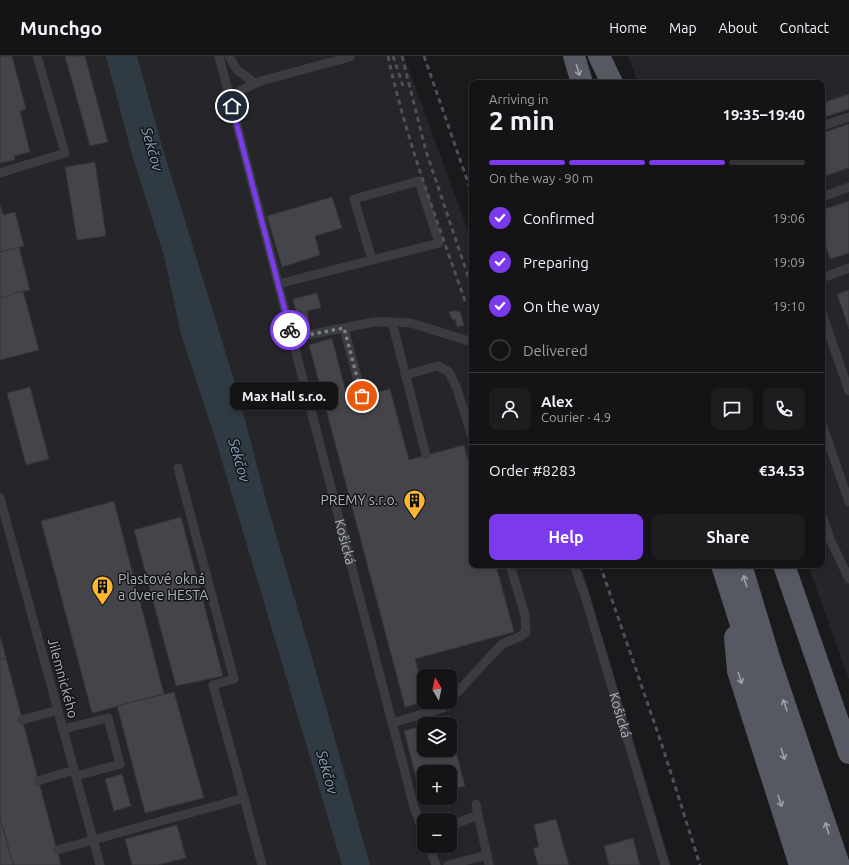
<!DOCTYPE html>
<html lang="en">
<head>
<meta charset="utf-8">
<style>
  body { margin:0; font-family:Ubuntu,sans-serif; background:#1d1d1f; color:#f1f3f6; height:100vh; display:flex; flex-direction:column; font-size:15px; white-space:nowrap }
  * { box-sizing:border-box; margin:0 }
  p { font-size:13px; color:#9d9ea1 }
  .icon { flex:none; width:22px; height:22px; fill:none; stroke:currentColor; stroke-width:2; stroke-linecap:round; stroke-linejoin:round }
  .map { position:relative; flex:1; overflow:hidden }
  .side { position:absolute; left:469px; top:24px; width:356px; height:488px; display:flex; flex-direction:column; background:#141416; border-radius:8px; box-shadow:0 2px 6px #0003,0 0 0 1px #333335 }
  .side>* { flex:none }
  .needle { width:26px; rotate:351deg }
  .tools { position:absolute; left:417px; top:613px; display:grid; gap:8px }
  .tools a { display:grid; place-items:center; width:40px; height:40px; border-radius:8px; background:#141416; box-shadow:0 2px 6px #0003,0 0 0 1px #333335; font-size:20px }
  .pin { position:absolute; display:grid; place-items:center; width:34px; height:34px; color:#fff; margin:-17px; border:2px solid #fff; border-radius:50%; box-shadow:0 1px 4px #0007 }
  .courier { position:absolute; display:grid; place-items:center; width:40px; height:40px; margin:-20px; border:3px solid #7c3aed; border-radius:50%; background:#fff; color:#222; box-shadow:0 1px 5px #0007 }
  .bubble { position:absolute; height:28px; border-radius:8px; background:#141416; box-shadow:0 2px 6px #0003,0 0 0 1px #333335; font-size:13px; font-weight:700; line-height:28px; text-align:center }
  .overview em { font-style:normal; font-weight:700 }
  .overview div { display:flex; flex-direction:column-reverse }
  .overview { display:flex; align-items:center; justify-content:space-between; height:68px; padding:0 20px }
  h1 { font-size:26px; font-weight:700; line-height:30px }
  .bar { display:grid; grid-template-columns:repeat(4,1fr); gap:6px 4px; align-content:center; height:48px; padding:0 20px }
  .bar i { height:5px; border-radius:3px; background:#333335 }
  .bar .active { background:#7c3aed }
  .bar p { grid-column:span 4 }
  .line { display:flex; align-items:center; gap:10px; padding:0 20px; border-top:1px solid #333335 }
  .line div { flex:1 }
  .round { display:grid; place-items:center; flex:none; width:42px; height:42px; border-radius:8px; background:#1d1d1f }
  ol { padding:0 20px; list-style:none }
  li { display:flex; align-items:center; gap:12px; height:44px }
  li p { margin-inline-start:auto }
  li .icon { padding:4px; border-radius:50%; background:#7c3aed; color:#fff; stroke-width:4 }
  li:last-child { color:#9d9ea1 }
  li i { width:22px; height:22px; border:2px solid #333335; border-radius:50% }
  .button { display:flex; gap:8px; margin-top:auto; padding:8px 20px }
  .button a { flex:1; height:46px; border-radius:8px; background:#7c3aed; color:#fff; font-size:16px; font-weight:700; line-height:46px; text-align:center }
  .button a+a { background:#1d1d1f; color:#f1f3f6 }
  header { display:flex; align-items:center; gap:24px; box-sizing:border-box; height:56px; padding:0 20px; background:#141416; border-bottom:1px solid #333335 }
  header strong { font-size:19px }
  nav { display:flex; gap:22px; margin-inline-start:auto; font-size:14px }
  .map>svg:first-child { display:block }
  .built { fill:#26262a; fill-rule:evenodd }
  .water { fill:#2f3a43 }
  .building { fill:#44454a; stroke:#343439 }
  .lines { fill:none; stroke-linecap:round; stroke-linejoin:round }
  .service { stroke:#3b3c42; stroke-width:9 }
  .primary { stroke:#575962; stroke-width:22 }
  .rail { stroke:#4e5058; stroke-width:3; stroke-dasharray:5 4; stroke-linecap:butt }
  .oneway { stroke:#9ba0ab }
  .done { stroke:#797d85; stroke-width:4; stroke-dasharray:0 7.2 }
  .route { stroke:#7c3aed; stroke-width:5 }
  .labels { text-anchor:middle; stroke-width:3; stroke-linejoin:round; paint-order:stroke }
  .poi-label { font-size:14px; fill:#acb2bd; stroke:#151518; text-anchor:end }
  .street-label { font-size:14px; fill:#acb2bd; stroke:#151518 }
  .water-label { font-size:15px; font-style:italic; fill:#81a0ba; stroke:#151518 }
</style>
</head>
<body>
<header>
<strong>Munchgo</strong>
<nav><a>Home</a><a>Map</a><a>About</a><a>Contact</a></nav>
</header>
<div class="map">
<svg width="849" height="809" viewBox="0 0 849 809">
  <rect width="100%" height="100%" fill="#1a1a1d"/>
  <g class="built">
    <path d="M 0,0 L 404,0 L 472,186 L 472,509 L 581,509 L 671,809 L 0,809 ZM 424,620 L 450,620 L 450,646 L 424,646 ZM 424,668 L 450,668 L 450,694 L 424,694 ZM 424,716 L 450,716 L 450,742 L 424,742 ZM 424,764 L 450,764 L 450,790 L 424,790 Z"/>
    <polygon points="628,0 849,0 849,624 808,509 822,509 822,27 638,27"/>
  </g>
  <polygon class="water" points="106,0 137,0 162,90 238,337 267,448 317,619 370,809 342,809 216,385 181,278 164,200 131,95"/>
  <g class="building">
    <polygon points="0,0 12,0 26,53 20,55 30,96 14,100 15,104 0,107"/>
    <polygon points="65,0 85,0 108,86 90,90"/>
    <polygon points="849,38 849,53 822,62 822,47"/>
    <polygon points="849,68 849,112 822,121 822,77"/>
    <polygon points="95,106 106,180 77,184 65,111"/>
    <polygon points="332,141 342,172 315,180 320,199 282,211 267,160"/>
    <polygon points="849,145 849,197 830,203 822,180 822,154"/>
    <polygon points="0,148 3,159 15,156 24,190 0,196"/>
    <polygon points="19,191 30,234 0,242 0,196"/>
    <polygon points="849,234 849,273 837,238"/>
    <polygon points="23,235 39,294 0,304 0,242"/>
    <polygon points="317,237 321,252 307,255 310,270 300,272 293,243"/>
    <polygon points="456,254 456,256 460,255 464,269 457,271 455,263 452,264 449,256"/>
    <polygon points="332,282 348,344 390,333 409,404 464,389 472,419 472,509 496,509 514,576 415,603 424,636 424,646 405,651 309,289"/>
    <polygon points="30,331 49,403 26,409 7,337"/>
    <polygon points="114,445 164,638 92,657 41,465"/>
    <polygon points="181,461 223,620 176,630 134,474"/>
    <polygon points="0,580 6,602 0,604"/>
    <polygon points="6,602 61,809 13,809 0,761 0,604"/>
    <polygon points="174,636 204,742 145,757 117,650"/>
    <polygon points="447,663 449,668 429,668"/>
    <polygon points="424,669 424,694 450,694 450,673 465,730 450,734 450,716 424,716 424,741 421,741 404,675"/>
    <polygon points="122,718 131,750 114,755 105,723"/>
    <polygon points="0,761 13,809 0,809"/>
    <polygon points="556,763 569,809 538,809 533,792 539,791 534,769"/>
    <polygon points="177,769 186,802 158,809 132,809 125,783"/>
    <polygon points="633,782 640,809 609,809 604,790"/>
  </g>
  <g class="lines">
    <g class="service">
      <path id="s1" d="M 219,0 L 414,751 L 424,778"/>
      <polyline points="229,0 237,14 255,27"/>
      <polyline points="232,50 241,34 261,25 350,1"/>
      <polyline points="822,70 849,61"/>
      <polyline points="0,117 65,97 37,0"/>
      <polyline points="822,141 849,131"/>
      <polyline points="822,222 849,212"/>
      <polyline points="278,228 439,187 419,125 354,143 372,204"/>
      <polyline points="822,257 849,335"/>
      <polyline points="392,266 426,399"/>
      <polyline points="344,272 362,340"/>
      <polyline points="292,282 374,266 392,266 411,267 472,286"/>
      <polyline points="405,319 438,310 449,316 457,333 472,381"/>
      <polyline points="822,368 849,446"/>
      <polyline points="0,442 100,809"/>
      <polyline points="822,460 830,483 849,523"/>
      <path id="s2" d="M 574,509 L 585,540 L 665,809"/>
      <polyline points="450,644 502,588 519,581 526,576 525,559 510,509"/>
      <polyline points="22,664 58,654"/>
      <polyline points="392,667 443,652 448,646"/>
      <polyline points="63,673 108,662 120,708 76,720"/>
      <polyline points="38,725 74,714"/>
      <polyline points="244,742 262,809"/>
      <polyline points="476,748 478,759"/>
      <polyline points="450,770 478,759 487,799"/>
      <polyline points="429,790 436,809"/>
      <polyline points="57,794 244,742 213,629 234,623 178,412"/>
      <polyline points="448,809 487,799 489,809"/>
    </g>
    <g class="primary">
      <polyline points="574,0 582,27"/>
      <polyline points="599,0 612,27"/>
      <polyline points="722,509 789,719 821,809"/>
      <polyline points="741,509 770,605 839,809"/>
      <polyline points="784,509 849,697"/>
      <polyline points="735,581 738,615 800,809"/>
    </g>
    <g class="rail">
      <path d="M 388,0 C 406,84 437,164 465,245"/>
      <polyline points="393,0 403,30"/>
      <polyline points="402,0 426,95 472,232"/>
      <polyline points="424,0 472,138"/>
      <polyline points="600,509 663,692 700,809"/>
    </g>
  </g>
  <defs><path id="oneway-shaft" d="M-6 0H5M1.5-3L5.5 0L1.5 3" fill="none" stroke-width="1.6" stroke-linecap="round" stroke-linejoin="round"/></defs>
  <g class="oneway">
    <use href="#oneway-shaft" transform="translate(578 14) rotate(73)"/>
    <use href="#oneway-shaft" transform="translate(745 525) rotate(-106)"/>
    <use href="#oneway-shaft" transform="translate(740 622) rotate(72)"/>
    <use href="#oneway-shaft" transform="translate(785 649) rotate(-109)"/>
    <use href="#oneway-shaft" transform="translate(783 698) rotate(72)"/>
    <use href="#oneway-shaft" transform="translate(780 745) rotate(72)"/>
    <use href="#oneway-shaft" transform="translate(827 772) rotate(-108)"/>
  </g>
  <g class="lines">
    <polyline class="done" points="290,274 292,282 344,272 362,340"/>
    <polyline class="route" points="232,50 290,274"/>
  </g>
  <defs>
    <symbol id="building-pin" viewBox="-11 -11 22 30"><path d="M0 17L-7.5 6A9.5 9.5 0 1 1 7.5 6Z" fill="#ffb630" stroke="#151518"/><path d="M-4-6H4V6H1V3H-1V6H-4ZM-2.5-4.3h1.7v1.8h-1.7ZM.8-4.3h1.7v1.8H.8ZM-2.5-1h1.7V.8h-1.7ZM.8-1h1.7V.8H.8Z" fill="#111"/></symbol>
  </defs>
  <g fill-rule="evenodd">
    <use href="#building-pin" x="402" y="432" width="25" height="34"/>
    <use href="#building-pin" x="90" y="518" width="25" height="34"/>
  </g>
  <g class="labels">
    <g class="poi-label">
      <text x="398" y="449">PREMY s.r.o.</text>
      <text x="118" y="528" text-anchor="start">Plastové okná<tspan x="118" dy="16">a dvere HESTA</tspan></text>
    </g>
    <g class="street-label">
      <text dy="5" stroke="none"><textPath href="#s1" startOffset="502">Košická</textPath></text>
      <text transform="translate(63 622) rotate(75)" y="5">Jilemnického</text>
      <text dy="5" stroke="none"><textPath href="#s2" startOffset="157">Košická</textPath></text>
    </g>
    <g class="water-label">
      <text transform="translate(152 93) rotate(74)" y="5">Sekčov</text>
      <text transform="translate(239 404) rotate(74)" y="5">Sekčov</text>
      <text transform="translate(327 716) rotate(74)" y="5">Sekčov</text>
    </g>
  </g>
</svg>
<div class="tools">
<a><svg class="needle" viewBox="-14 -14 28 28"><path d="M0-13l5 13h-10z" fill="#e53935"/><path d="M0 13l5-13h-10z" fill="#9d9ea1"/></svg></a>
<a><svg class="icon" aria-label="layers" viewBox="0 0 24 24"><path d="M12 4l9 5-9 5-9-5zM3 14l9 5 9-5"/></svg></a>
<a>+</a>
<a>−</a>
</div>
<div class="pin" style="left:362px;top:340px;background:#ea580c"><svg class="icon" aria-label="bag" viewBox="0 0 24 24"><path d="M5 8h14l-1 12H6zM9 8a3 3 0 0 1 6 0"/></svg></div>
<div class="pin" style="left:232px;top:50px;background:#1f2937"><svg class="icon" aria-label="home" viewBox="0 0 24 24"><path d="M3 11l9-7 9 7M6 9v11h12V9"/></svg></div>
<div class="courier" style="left:290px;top:274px"><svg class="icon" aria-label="bike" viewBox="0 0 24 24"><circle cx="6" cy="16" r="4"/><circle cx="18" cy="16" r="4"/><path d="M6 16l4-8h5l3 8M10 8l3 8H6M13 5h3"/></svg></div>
<div class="bubble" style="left:230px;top:326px;width:108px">Max Hall s.r.o.</div>
<section class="side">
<div class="overview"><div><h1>2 min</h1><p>Arriving in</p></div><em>19:35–19:40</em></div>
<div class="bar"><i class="active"></i><i class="active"></i><i class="active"></i><i></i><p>On the way · 90 m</p></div>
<ol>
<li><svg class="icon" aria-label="check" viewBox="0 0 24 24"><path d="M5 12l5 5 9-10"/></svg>Confirmed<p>19:06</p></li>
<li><svg class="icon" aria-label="check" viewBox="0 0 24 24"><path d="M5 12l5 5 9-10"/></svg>Preparing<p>19:09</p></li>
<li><svg class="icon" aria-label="check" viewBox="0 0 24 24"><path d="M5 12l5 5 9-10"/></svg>On the way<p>19:10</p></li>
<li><i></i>Delivered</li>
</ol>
<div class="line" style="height:72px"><a class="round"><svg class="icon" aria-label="person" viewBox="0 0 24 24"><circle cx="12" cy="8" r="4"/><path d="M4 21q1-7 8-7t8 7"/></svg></a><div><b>Alex</b><p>Courier · 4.9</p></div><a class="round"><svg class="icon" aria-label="chat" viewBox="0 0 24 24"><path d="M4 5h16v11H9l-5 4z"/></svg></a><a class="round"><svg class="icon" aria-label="phone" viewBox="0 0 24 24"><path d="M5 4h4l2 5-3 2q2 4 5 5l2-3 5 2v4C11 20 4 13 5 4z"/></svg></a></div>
<div class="line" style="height:52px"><div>Order #8283</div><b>€34.53</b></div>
<div class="button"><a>Help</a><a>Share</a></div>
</section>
</div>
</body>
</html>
